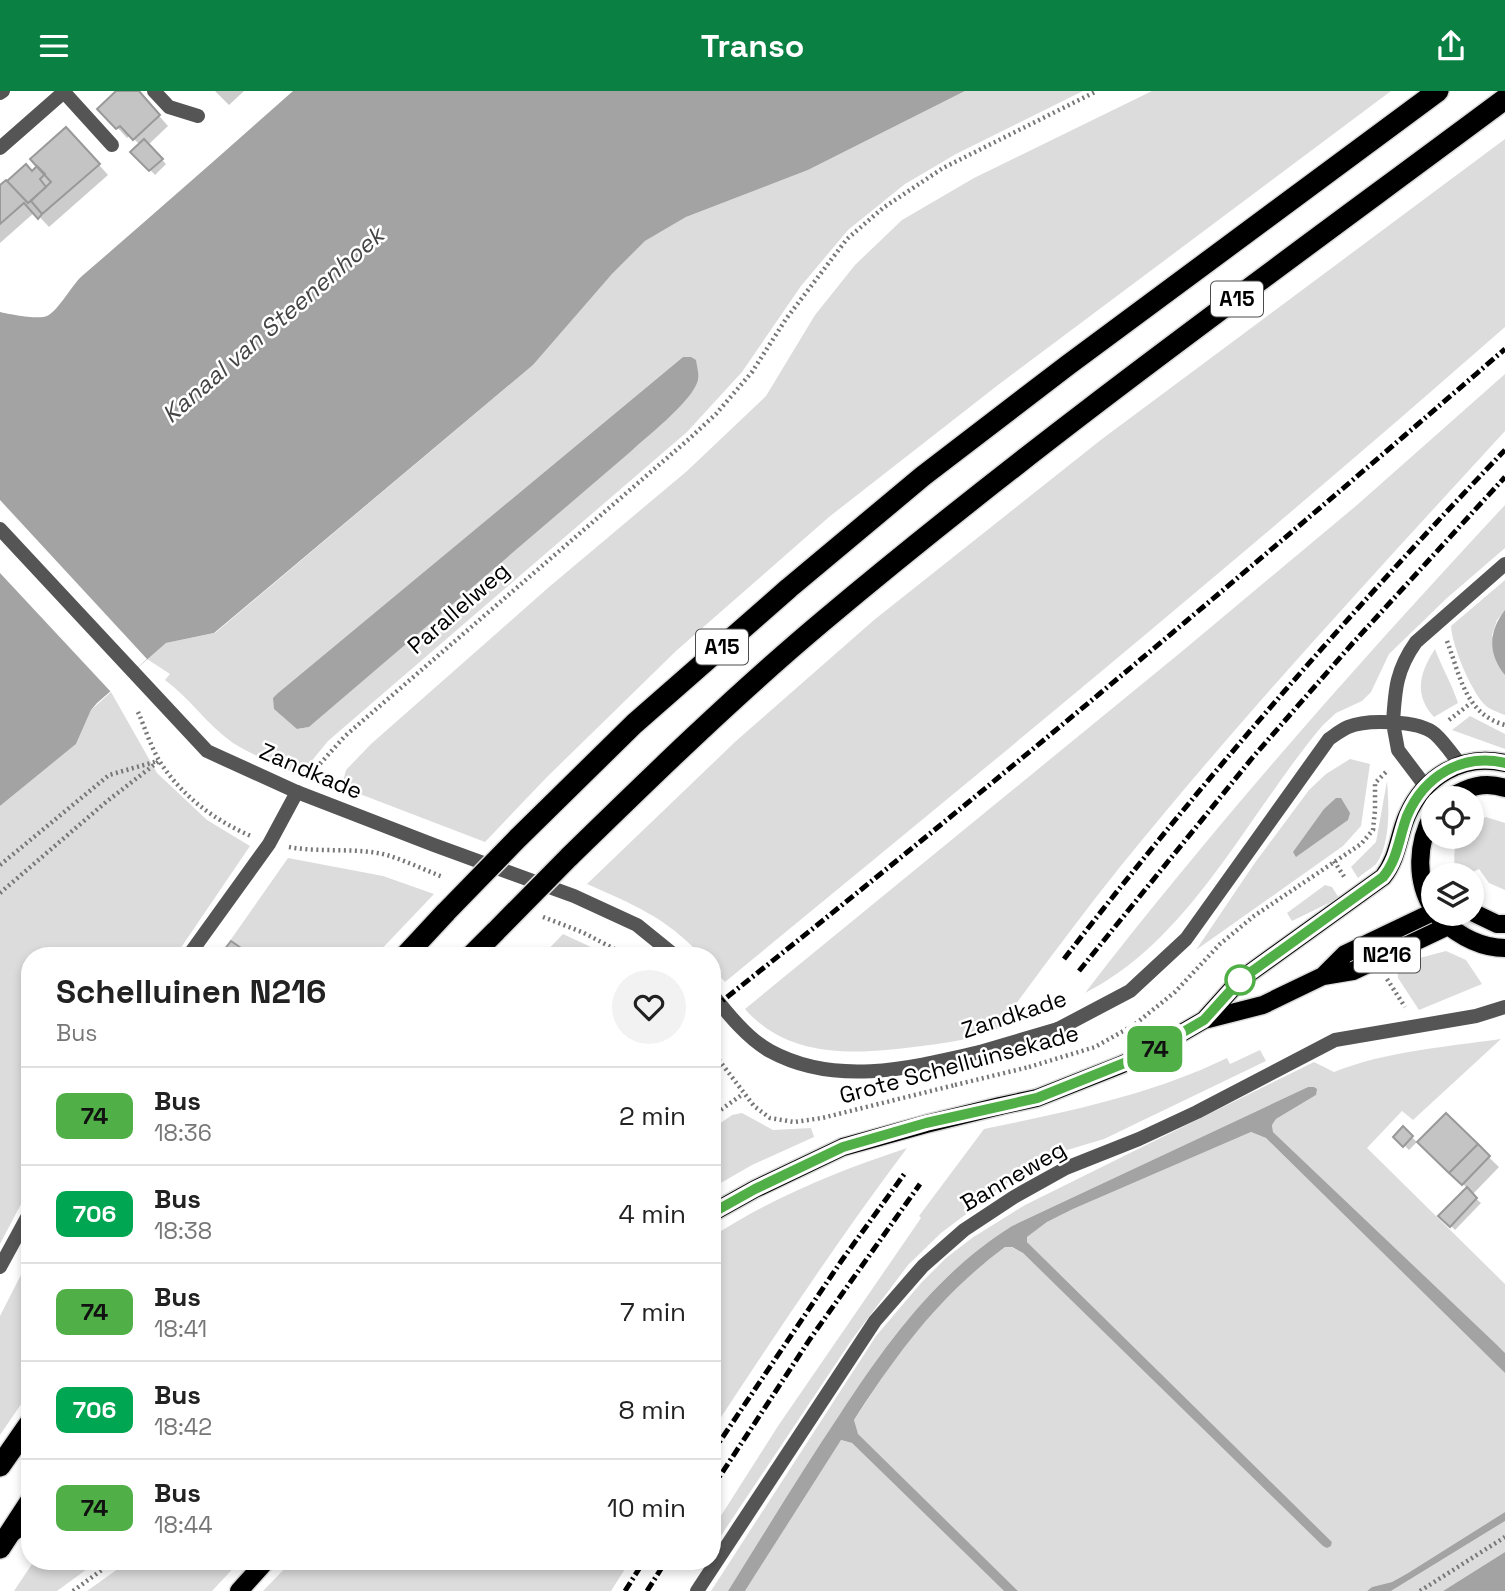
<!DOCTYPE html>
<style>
body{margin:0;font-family:"Space Grotesk",sans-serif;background:#f2f2f2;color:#222;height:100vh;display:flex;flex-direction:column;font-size:26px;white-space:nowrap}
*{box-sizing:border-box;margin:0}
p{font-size:23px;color:#767676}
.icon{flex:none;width:38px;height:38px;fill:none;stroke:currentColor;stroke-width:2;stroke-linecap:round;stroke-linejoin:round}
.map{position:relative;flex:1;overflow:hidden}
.panel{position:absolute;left:21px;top:856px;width:700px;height:623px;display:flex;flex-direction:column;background:#fff;border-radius:28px;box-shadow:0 4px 10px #0003}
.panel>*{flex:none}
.badge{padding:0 14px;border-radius:10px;font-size:24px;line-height:46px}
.buttons{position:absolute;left:1421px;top:695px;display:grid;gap:14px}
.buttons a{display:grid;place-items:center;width:63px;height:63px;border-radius:50%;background:#fff;box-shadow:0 4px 10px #0003;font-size:35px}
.map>.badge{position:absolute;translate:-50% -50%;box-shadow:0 0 0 4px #fff}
.round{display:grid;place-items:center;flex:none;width:74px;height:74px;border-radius:37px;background:#f2f2f2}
.headline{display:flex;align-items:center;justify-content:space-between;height:119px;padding:0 35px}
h1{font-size:33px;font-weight:700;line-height:52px}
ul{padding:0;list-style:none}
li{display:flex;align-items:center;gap:21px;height:98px;padding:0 35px;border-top:2px solid #e0e0e0}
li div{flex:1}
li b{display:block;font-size:26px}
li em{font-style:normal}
li .badge{min-width:77px;font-weight:700;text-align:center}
header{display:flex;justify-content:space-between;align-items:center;height:91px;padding:0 35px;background:#0b8043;color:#fff;font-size:32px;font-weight:700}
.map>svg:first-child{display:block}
.green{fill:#dcdcdc;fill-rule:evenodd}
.water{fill:#a3a3a3}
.pier{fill:#fff}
.shadow{fill:#0003}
.building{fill:#c4c4c4;stroke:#999;stroke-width:2}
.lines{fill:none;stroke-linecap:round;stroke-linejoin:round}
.primary-casing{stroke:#dbdbdb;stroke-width:21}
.motorway-casing{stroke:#dbdbdb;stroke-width:24}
.path{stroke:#777;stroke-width:4.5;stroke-dasharray:2 3.5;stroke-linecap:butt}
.service{stroke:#555;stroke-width:14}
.minor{stroke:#555;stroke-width:14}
.tertiary{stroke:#555;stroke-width:14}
.primary{stroke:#000;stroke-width:18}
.motorway{stroke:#000;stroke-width:21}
.rail{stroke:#000;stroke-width:5;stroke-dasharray:10 3.5 2 3.5;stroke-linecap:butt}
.primary-bridge-casing{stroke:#dbdbdb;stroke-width:21;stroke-linecap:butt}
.motorway-bridge-casing{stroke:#dbdbdb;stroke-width:24;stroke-linecap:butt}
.path-bridge{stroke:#777;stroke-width:4.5;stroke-dasharray:2 3.5;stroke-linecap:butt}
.tertiary-bridge{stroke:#555;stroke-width:14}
.primary-bridge{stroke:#000;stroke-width:18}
.motorway-bridge{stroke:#000;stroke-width:21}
.line-casing{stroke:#fff;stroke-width:16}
.line{stroke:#50af46;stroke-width:10}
.stop-dot{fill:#fff;stroke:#50af46;stroke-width:3.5}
.labels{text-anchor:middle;stroke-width:5;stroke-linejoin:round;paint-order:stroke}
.shield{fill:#fff;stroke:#4c4c4c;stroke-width:2}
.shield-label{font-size:21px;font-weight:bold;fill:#000}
.street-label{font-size:23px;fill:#000;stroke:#fff}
.water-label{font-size:24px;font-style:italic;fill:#444;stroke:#fff}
</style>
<header><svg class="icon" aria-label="menu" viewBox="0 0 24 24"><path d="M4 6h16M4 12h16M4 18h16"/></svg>Transo<svg class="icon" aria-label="share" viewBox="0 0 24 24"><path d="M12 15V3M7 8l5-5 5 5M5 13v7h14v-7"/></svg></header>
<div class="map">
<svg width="1505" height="1500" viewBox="0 0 1505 1500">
<rect width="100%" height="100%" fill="#fff"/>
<path class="green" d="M965,0H1083L956,63L905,93L848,139L801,195L742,281L687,341L328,650L301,683L292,681C272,672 251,663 233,652C207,634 190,607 165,589L170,583L147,568L166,552L215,542L533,274L612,183L645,150L686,126L808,79ZM683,266L697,291L671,324L309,636L297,638L278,602Z
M1152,0H1391L998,294L829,426L676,560L546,687L485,751L352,700L342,694L346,679L371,653L549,496L687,380L766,305L815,224L855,174L902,129L974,87Z
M1505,48V236C1250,460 988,675 725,891L712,877V864H701C665,826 634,814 587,793L736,650L874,529L1102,348Z
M1505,283V340C1374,483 1242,625 1120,776C1087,817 1055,860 1024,902C1017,911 1003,935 995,939C981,947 939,953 922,955C860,963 790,970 745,918L1180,562L1357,414Z
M1505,414V457L1447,507L1389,563L1371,601L1362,610L1336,622L1323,634C1249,721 1191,849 1085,902C1216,732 1359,571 1505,414Z
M1505,489V519L1497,529L1492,544L1505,584V624C1498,621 1490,619 1485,614C1471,600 1452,555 1451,535Z
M1435,558C1442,577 1452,593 1458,612L1434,626C1413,603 1420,581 1435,558Z
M111,601L157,682L207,729L250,755L176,864H30V1096L0,1153V715L76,653L91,619Z
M1470,625L1505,643V658L1452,639Z
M1350,668L1370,673L1361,735L1343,755L1196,859L1254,773L1309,699L1326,683Z
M1387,690C1389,713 1391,753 1376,773C1371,778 1363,782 1358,787L1351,776L1376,751Z
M1486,726L1505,732V799L1489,792L1479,778L1467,784H1457C1453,771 1453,758 1459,746H1472V731Z
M288,767L383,785L434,803L376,864H220Z
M1325,794L1332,796L1339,807L1292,830L1287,822Z
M563,843L608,864H543Z
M1446,860L1466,869L1482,893L1419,919L1398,887L1397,873Z
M1501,948L1413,1029L1402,1020L1367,1057L1505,1193V1262L1273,1041L1272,1034L1276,1028L1316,1004L1308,996L1012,1135C938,1181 887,1251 840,1323C801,1381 765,1441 728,1500H711L876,1245L921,1192L946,1167L972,1147L1025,1114L1314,971L1334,981C1387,960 1445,956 1501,948Z
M1260,959L1266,970L1104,1048L1064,1060L1014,1087L941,1142L908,1174L853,1247L712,1458V1439L778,1335L921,1127L919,1125L984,1038C1066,1021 1151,1004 1227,967L1230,973Z
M742,1022L773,1039L811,1037L814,1046L752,1074L712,1097V1038L732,1024Z
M1251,1041L1266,1047L1505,1282V1421L1408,1482L1392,1491L1372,1496L1367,1500H1018L857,1343L854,1329C880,1291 904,1250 936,1216C957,1194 981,1174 1005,1156H1011L1023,1162L1331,1455L1332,1451L1027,1151V1146L1047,1131L1073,1118Z
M907,1057C838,1149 775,1244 712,1340V1146C773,1106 838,1080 907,1057Z
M30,1166V1300L0,1344V1225Z
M840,1349L852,1352L1004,1500H745Z
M1505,1430V1461L1443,1500H1391Z
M34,1470H98L57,1500H14Z
M129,1470H240L212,1500H87Z
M292,1470H630L611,1500H263Z"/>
<path class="water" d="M293,0H965L808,79L686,126L645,150L612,183L533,274L214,542L166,552L97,612L91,619L76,653L0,715V221C8,223 39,229 47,225C59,219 71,195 82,185C153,124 223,62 293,0Z
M683,266H691L696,269C697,277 700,284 697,292C688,314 647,345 629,362L309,636L297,638L274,618L273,607L278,602Z
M1505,519V584C1488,563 1488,541 1505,519Z
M1336,707H1341L1350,722L1348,729L1296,766L1293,761L1324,718Z
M1308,996H1314L1317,998L1316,1004L1276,1028L1272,1034L1273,1041L1497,1254L1505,1262V1282L1266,1047L1251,1041L1073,1118L1047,1131L1027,1146V1151L1332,1451L1331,1455L1327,1457L1323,1455L1023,1162L1012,1156H1005C939,1205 898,1261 854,1329L858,1343L1018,1500H1004L852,1352L841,1349L745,1500H728C765,1441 801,1381 840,1323C887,1251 938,1181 1012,1135Z
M1505,1421V1430L1391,1500H1367L1372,1496L1392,1491L1408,1482Z
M1505,1461V1500H1443Z"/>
<path class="pier" d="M0,409L147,568L111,601L0,482Z"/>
<path class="shadow" d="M119,0H137L168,35L148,54L166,73L155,84L133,61L140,54L130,44L127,47L100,18Z
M215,0H244L229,14Z
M76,48L108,84L49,136L35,121L0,152V98L26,75L32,82Z
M240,858L244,863L243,864L224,863Z
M1446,1025L1499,1076L1472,1104L1481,1112L1455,1139L1441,1125L1468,1098L1420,1051Z
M1403,1038L1417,1051L1409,1059L1396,1046Z"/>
<path class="building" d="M116,0H139L160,24L133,49L120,35L116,38L97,18Z
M66,36L100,73L42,123L31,110L51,91L30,68Z
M144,48L163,68L149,80L130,61Z
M26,73L32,80L37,75L45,83L40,88L46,96L28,112L7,90Z
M6,89L28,112L31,110L42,123L38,128L24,112L0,133V94Z
M231,850L241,857L235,864H223L221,863Z
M1446,1022L1478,1053L1449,1082L1417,1051Z
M1403,1035L1413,1045L1403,1056L1393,1046Z
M1478,1053L1490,1065L1462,1094L1449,1082Z
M1467,1096L1477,1107L1450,1136L1438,1125Z"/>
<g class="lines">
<defs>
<path id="primary" d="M1449,707C1468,696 1484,690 1505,697
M1433,723C1417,752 1415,789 1433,818
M1472,821L1497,833H1505
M1440,828C1458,844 1480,857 1505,857
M1323,885L1345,863L1433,821
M1204,929L1240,889L1383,786C1398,767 1398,746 1407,725C1424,686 1462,662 1505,672
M1000,1015L1037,1007L1118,975L1142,965L1204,929L1263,914L1323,885L1353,880L1448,835
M712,1122L755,1098L843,1056L926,1033
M239,1500L266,1470"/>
<path id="motorway" d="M518,747L634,633L789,497L923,385L1068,274L1438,0
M569,766C651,686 734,605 822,531C1042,346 1275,179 1505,8
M406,864L446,821
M472,864L496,840
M0,1375L30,1332
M0,1457L30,1411"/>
</defs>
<use href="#primary" class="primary-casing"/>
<use href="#motorway" class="motorway-casing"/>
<path class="path" d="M1447,550C1460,584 1465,623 1505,634
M138,621C145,637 151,656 160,671C182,705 214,729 251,745
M1449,629L1471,612
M309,685L345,645L689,348L716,323L752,281L786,228L847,148L883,117L943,77L1097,0
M289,756C321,762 356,756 387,764C406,770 425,779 443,786
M1334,770L1345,787
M0,774L109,684L158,670
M0,802L106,711L159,670
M543,826L582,841L626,864
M1387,888L1405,916
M712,960L754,1015L770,1027L794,1031L822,1027L955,994
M1029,976L1095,956L1134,934L1175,901L1220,853L1254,825L1361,753L1373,739L1375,719V692L1388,679
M712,1025L743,1003
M73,1500L114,1470
M1420,1500L1505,1446"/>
<path class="service" d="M63,0L112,54
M154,0L169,16L198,25"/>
<path class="minor" d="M0,57L65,0
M1393,632C1395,599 1396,579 1416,551L1505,473
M189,864L269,753L297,701
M0,1176L30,1121
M697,1500L875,1230L923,1175L964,1139L1014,1106L1066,1077L1139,1048L1197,1021L1335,949L1476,925L1505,916"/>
<path class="tertiary" d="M0,2L3,0
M0,438L207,660L297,701L434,754L574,805L637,834L674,864
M1393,632L1398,659L1426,696
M712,903C728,923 748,948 770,960C836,996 911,977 980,961
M1058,938L1130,900L1186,848L1329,648C1335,644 1341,639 1348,636C1366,628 1419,629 1435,643C1444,651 1452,663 1460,673"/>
<use href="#primary" class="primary"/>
<use href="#motorway" class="motorway"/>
<path class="rail" d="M1064,868C1201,691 1350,521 1505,359
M1079,880L1253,666L1352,553L1505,386
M712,918C982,704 1245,483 1505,258
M712,1362L842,1169L905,1082
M712,1397L810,1248L920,1093
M0,1458L30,1437
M625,1500L644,1470
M647,1500L666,1470"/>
<defs>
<path id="primary-bridge" d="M926,1033L1000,1015"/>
<path id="motorway-bridge" d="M446,821L518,747
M496,840L569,766"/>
</defs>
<use href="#primary-bridge" class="primary-bridge-casing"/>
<use href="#motorway-bridge" class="motorway-bridge-casing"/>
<path class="path-bridge" d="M955,994L1029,976"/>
<path class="tertiary-bridge" d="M980,961L1058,938"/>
<use href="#primary-bridge" class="primary-bridge"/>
<use href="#motorway-bridge" class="motorway-bridge"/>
</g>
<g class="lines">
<defs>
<path id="line" d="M712,1122L755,1098L843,1056L926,1032L1037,1007L1142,965L1204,929L1240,889L1383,786C1398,768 1399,746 1407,725C1424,685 1462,662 1505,672"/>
</defs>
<use href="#line" class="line-casing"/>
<use href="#line" class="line"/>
</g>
<circle class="stop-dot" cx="1240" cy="889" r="14"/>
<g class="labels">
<g class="shield">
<rect x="1211" y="190.5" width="52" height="35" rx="5"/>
<rect x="696" y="538.5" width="52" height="35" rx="5"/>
<rect x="1354" y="846.5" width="66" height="35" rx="5"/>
</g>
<g class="shield-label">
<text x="1237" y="215">A15</text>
<text x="722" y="563">A15</text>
<text x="1387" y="871">N216</text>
</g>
<g class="street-label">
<text transform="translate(458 517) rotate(-41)" y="8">Parallelweg</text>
<text transform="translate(311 680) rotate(23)" y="8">Zandkade</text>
<text transform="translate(1014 923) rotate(-18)" y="8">Zandkade</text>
<text transform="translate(959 973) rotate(-15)" y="8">Grote Schelluinsekade</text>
<text transform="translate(1013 1085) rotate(-30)" y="8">Banneweg</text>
</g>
<g class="water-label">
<text transform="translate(273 234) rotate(-41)" y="8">Kanaal van Steenenhoek</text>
</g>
</g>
</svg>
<div class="buttons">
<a><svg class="icon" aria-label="locate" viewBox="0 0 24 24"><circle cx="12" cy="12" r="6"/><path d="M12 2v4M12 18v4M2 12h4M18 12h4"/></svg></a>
<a><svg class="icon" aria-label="layers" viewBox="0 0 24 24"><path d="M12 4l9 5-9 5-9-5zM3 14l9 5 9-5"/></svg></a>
</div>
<b class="badge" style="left:1155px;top:958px;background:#50af46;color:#111">74</b>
<section class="panel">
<div class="headline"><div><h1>Schelluinen N216</h1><p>Bus</p></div><a class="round"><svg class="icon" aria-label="heart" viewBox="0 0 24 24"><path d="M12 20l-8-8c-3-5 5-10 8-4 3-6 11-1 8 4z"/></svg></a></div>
<ul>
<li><span class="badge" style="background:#50af46;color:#111">74</span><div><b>Bus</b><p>18:36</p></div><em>2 min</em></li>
<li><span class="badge" style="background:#00a651;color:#fff">706</span><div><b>Bus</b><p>18:38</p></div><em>4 min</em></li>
<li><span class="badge" style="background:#50af46;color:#111">74</span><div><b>Bus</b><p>18:41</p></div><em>7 min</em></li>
<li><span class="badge" style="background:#00a651;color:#fff">706</span><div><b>Bus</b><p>18:42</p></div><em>8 min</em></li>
<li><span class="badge" style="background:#50af46;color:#111">74</span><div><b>Bus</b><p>18:44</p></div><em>10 min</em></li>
</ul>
</section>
</div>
